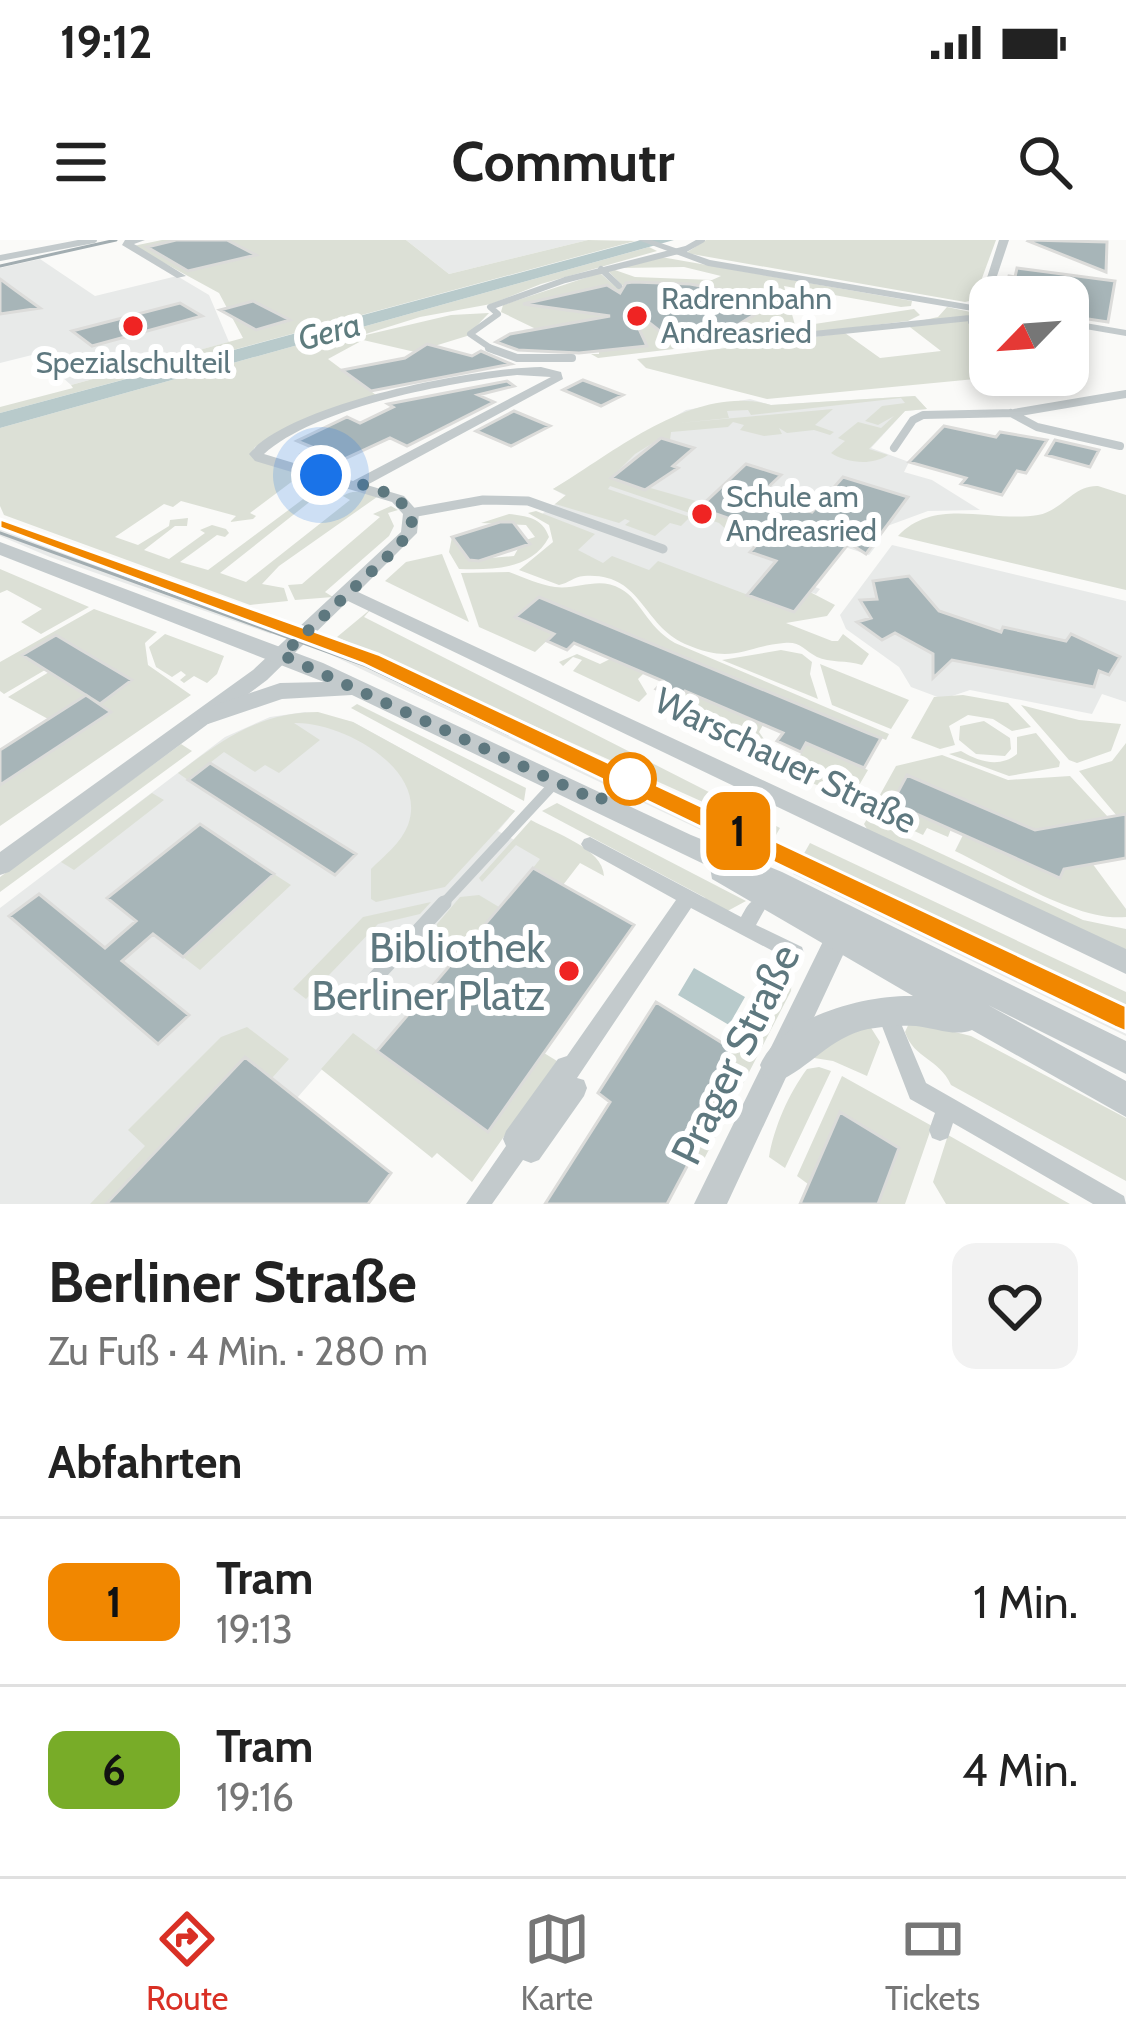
<!DOCTYPE html>
<html lang="de">
<meta charset="utf-8">
<style>
body{margin:0;font-family:Cabin,sans-serif;background:#f2f2f2;color:#222;height:100vh;display:flex;flex-direction:column;font-size:45px;white-space:nowrap}
*{box-sizing:border-box;margin:0}
p{font-size:39px;color:#767676}
.icon{flex:none;width:66px;height:66px;fill:none;stroke:currentColor;stroke-width:2;stroke-linecap:round;stroke-linejoin:round}
.map{position:relative;height:964px;overflow:hidden}
.sheet{display:flex;flex-direction:column;background:#fff;flex:1}
.sheet>*{flex:none}
.badge{padding:0 24px;border-radius:18px;font-size:42px;line-height:78px}
.needle{width:78px;rotate:245deg}
.fabs{position:absolute;left:969px;top:36px;display:grid;gap:24px}
.fabs a{display:grid;place-items:center;width:120px;height:120px;border-radius:24px;background:#fff;box-shadow:0 6px 18px #0003;font-size:60px}
.you{position:absolute;width:60px;height:60px;margin:-30px;border:9px solid #fff;border-radius:50%;background:#1a73e8;box-shadow:0 0 0 18px #1a73e833}
.map>.badge{position:absolute;translate:-50% -50%;box-shadow:0 0 0 6px #fff}
h2{padding:0 48px;font-size:45px;line-height:108px}
.round{display:grid;place-items:center;flex:none;width:126px;height:126px;border-radius:24px;background:#f2f2f2}
.headline{display:flex;align-items:center;justify-content:space-between;height:204px;padding:0 48px}
h1{font-size:57px;font-weight:700;line-height:90px}
ul{padding:0;list-style:none}
li{display:flex;align-items:center;gap:36px;height:168px;padding:0 48px;border-top:3px solid #e0e0e0}
li div{flex:1}
li b{display:block;font-size:45px}
li em{font-style:normal}
li .badge{min-width:132px;font-weight:700;text-align:center}
.status{display:flex;justify-content:space-between;align-items:center;height:84px;padding:0 60px;background:#fff;direction:ltr}
.status svg{height:33px;fill:currentColor}
header{display:flex;justify-content:space-between;align-items:center;height:156px;padding:0 48px;background:#fff;font-size:54px;font-weight:700}
.dock{display:flex;justify-content:space-around;align-items:center;height:168px;border-top:3px solid #e0e0e0;background:#fff;font-size:33px;color:#767676}
.dock a{display:grid;justify-items:center;gap:6px}
.dock .on{color:#d93025}
.map>svg:first-child{display:block}
.built{fill:#e8eae9}
.green{fill:#dce0d6}
.water{fill:#b8cacb}
.building{fill:#a7b5b8;stroke:#dcdcda;stroke-width:3}
.lines{fill:none;stroke-linecap:round;stroke-linejoin:round}
.service-far4{stroke:#c3cacc;stroke-width:6}
.service-far3{stroke:#c3cacc;stroke-width:8}
.service-far2{stroke:#c3cacc;stroke-width:9}
.service-far1{stroke:#c3cacc;stroke-width:10}
.service{stroke:#c3cacc;stroke-width:15}
.pedestrian{fill:#c3cacc;fill-rule:evenodd}
.minor{fill:#c3cacc;fill-rule:evenodd}
.tertiary{fill:#c3cacc;fill-rule:evenodd}
.tram-far1{stroke:#a2adb1;stroke-width:3}
.tram{stroke:#a2adb1;stroke-width:4.5}
.line{fill:#f18700;stroke:#fff;stroke-width:3}
.walk{stroke:#5e787f;stroke-width:12;stroke-dasharray:0 21.6}
.poi-dot{fill:#ef2423;stroke:#fff;stroke-width:4.5}
.stop-dot{fill:#fff;stroke:#f18700;stroke-width:6}
.labels{text-anchor:middle;stroke-width:12;stroke-linejoin:round;paint-order:stroke}
.far-poi-label{font-size:30px;fill:#5e787f;stroke:#fff;text-anchor:start}
.far-water-label{font-size:33px;font-style:italic;fill:#5e7c7e;stroke:#fff}
.street-label{font-size:36px;fill:#5e787f;stroke:#fff}
.near-poi-label{font-size:42px;fill:#5e787f;stroke:#fff;text-anchor:end}
.near-street-label{font-size:42px;fill:#5e787f;stroke:#fff}
</style>
<div class="status"><b>19:12</b><svg viewBox="0 0 49 12"><path d="M0 12V9h3v3zM5 12V6h3v6zM10 12V3h3v9zM15 12V0h3v12zM26 1h20v11H26zM47 4h2v5h-2z"/></svg></div>
<header><svg class="icon" aria-label="menu" viewBox="0 0 24 24"><path d="M4 6h16M4 12h16M4 18h16"/></svg>Commutr<svg class="icon" aria-label="search" viewBox="0 0 24 24"><circle cx="10" cy="10" r="6"/><path d="M15 15l6 6"/></svg></header>
<div class="map">
<svg width="1126" height="964" viewBox="0 0 1126 964">
<rect width="100%" height="100%" fill="#fafaf8"/>
<path class="built" d="M406,0H588L449,34Z
M40,19L95,56L177,36L209,55L229,102L71,145L36,114L0,123V28Z
M915,156L927,169L905,171L871,208L909,222L904,232L932,240L980,270L928,271L852,299L875,307L869,315L845,307L815,347L820,349L816,354L810,352L778,392L571,312L542,274L566,256L553,249L686,170L750,159L771,165Z
M0,281L63,306L285,382L271,394L50,317L0,296Z
M892,305L1126,361V462L1102,454L1092,474L970,450L943,459L911,447L899,427L846,389L840,375Z
M336,403L437,446L782,608L773,624L325,412Z
M305,472L353,482L515,571L498,591L543,616L534,628L634,685L488,892L353,794L297,858L391,933L368,964H0V668L225,497L270,477Z
M802,617L1126,770V796L793,634Z"/>
<path class="green" d="M162,0H406L449,34L588,0L635,1L0,173V167L73,148L71,145L243,98L219,53L133,6Z
M706,0H996L974,60L965,62L686,13Z
M649,7L657,11L541,44L491,64L420,77L353,98L451,75L489,73L467,96L415,112L363,100L328,119L380,158L334,170L255,207L252,212L312,236L294,240L250,273L256,276L253,279L230,282L236,276L181,261L173,267L164,264L115,297L138,305L169,286L170,280L188,278L187,286H175L144,310L169,319L205,293L200,290L212,285L226,289L229,293L225,297L217,295L180,322L208,330L318,248L311,245H335L331,253L317,256L220,333L246,342L350,260L343,256C355,248 364,253 377,257L279,326L262,344L284,348L288,361L250,365L4,275L0,266V188Z
M661,17L912,61L911,66L901,67L784,46L795,85L768,91L914,69L920,75L908,81L598,118L591,114H599V106L523,90L536,89L501,72L503,65L600,33L616,47L623,46L607,30L612,29L635,37L712,40L721,36L684,27L620,28Z
M947,67L990,76V135H1017L767,159L646,128L637,119L845,93L880,118L941,111L906,84L938,77Z
M915,156L927,169L905,171L869,209L888,215C872,226 846,223 831,213L845,201L838,198L858,182L881,188L894,176L878,185L865,181L882,166L905,163L901,158L751,175L748,170L727,171L729,178L679,183L833,169L815,185L834,192L830,195L814,190L787,193L779,188L782,194L764,196L740,190L744,185L733,182L728,187L671,192L670,200L661,198L635,214L612,237L703,263L700,268L768,291L762,297L729,292L719,283L610,246L608,249L690,277L681,286L670,283L655,296L625,285L630,281L625,279L619,283L555,264L566,255L553,249C615,212 695,143 771,165Z
M1098,246L1126,255V350L898,296C935,256 991,283 1038,275C1062,271 1073,245 1098,246Z
M391,266L398,270L388,273L394,286L389,296L325,352L333,357L295,360L288,345L302,344L380,277L373,274Z
M536,271L595,294L578,310L603,323L612,316L649,330L658,321L793,372L810,352L835,365L827,376L786,383L832,401H838L843,394L869,414L862,425C847,420 829,423 817,417C804,410 800,401 784,403C741,407 734,425 685,404C641,384 642,332 584,336C573,337 569,343 559,345L519,330L553,302L549,285L528,273Z
M509,274C526,276 542,277 549,297C532,330 492,330 459,329L449,312L452,297L468,320L514,316L519,307L530,304L526,300L535,297L526,285L481,283Z
M442,314L469,382L385,341L406,322Z
M0,329L89,367L41,394L21,382L42,369L7,350L0,353Z
M509,332C523,337 540,345 555,347C578,350 599,336 621,349C641,360 646,386 675,403L889,494L886,500L539,357L516,377L554,394L535,412L479,387L461,333Z
M372,368L364,377L780,588L776,595L337,397Z
M94,369L157,392L145,403L148,425L191,455L0,586V546L110,473L97,463L131,440L56,395L22,415L45,430L4,454L0,451V422Z
M165,394L224,416L217,434L207,443L194,436L184,443L180,440L186,435L181,431L172,437L156,427L149,407Z
M781,410L802,414L812,422L810,434L818,459L722,420Z
M577,414L600,424L610,419L644,433L638,439L647,454L639,462L573,431L582,420L573,417L563,426L559,422Z
M820,424L909,460L891,489L832,465Z
M49,432L86,455L48,479L8,457Z
M685,451L763,485L759,492L770,508L761,519L684,483L693,470L681,464L672,476L670,468Z
M963,455L1008,463L1031,487L1012,491L993,479L968,475L949,486L955,505L940,509L911,498L934,457Z
M357,464L526,548L524,561L351,468Z
M1021,465L1079,480L1121,484L1111,511L1077,523L1069,520Z
M318,472L353,482L515,571L445,647L376,662L371,659V629C384,616 401,603 408,585C429,528 340,481 294,483L320,500L279,533L265,525L255,532L224,512L188,540L178,533C222,500 260,472 318,472Z
M984,481L1010,498L1011,509L1005,516L976,514L959,500L960,486Z
M1036,493L1060,522L1059,527L1009,536L949,514L961,511C979,522 1000,528 1017,514V497Z
M806,503L868,530L851,559L812,543L820,529L807,522L797,536L794,528Z
M1126,503V575L1117,576L1079,531L1112,521Z
M181,504L192,511L0,652V637Z
M942,515L1008,540L1070,536L1109,578L1035,590L907,535L892,563L951,589L948,597L927,588L923,595L871,571L896,526Z
M152,553L164,560L74,630L61,622Z
M557,563L746,661L722,674L704,657L542,571Z
M867,579L1083,680L1126,689V712L870,594L864,584Z
M531,580C554,593 603,608 604,636L580,623L563,645L533,628L540,619L516,605L482,642L479,638Z
M963,595L1060,638L1064,629L1092,623L1126,669V677C1077,682 1001,633 955,611Z
M810,603L1126,752V770L802,617Z
M274,634L291,645L200,730L183,717Z
M479,655L499,667L451,725L436,714L437,684L460,657Z
M431,662L420,674L378,684L306,759L293,749L363,677Z
M785,715L793,719L791,751L702,923L678,908Z
M910,781L971,796L1126,878V941L951,845C939,818 914,819 905,792Z
M868,783L880,802L867,836L833,821L808,817Z
M247,787L289,819L272,838L245,818L106,964H90L145,906L128,890L221,797Z
M353,793L488,892L544,813L557,821L472,942L437,913L432,918L321,829Z
M819,827L831,831L785,928L769,917C774,887 789,853 807,829Z
M842,836L932,886L905,964H878L899,907L840,872L808,944L797,936Z
M948,895L1070,964H946L933,942Z"/>
<path class="water" d="M641,0H674L0,188V173Z
M694,728L745,757L729,785L678,755Z"/>
<path class="building" d="M176,0H227L256,15L188,31L147,7Z
M1029,0L1107,2L1106,32L1028,1Z
M1017,28L1115,41L1108,82L1068,76V57H1003L1009,36L1015,37Z
M0,39L15,50L40,68L0,74Z
M633,42L690,44L728,51L754,75L723,94L679,106L629,67L647,106L579,113L518,110L496,102L510,94L610,76L523,64L607,45L620,53L626,43Z
M253,61L290,80L256,90L220,70Z
M180,63L202,76L92,106L72,91Z
M427,104L472,116L481,111L511,124L371,151L342,130L405,118Z
M583,140L623,155L601,166L563,150Z
M507,141L514,146L478,155L494,162L407,206L390,198L329,226L302,214L314,208L297,201L347,177L360,183L393,167L388,164Z
M514,171L550,186L511,206L476,191Z
M944,186L996,197L1000,192L1047,200L1026,233L1017,231L1002,255L961,244L966,238L909,222Z
M661,198L694,208L673,226L678,228L645,250L611,238Z
M1055,200L1099,210L1090,227L1046,215Z
M746,224L781,235L761,254L765,258L812,272L843,237L908,257L866,314L849,303L794,372L747,355L776,321L750,312L768,292L699,268Z
M500,282H513L530,304L479,321L469,320L452,297Z
M909,336L939,371L1001,392L1003,387L1066,401L1071,394L1120,417L1109,435L1099,431L1094,447L952,420L933,438V414L895,393L882,400L857,382L871,378L860,360L877,359L873,341Z
M539,357L868,493L881,498L864,528L806,503L801,512L777,501L783,493L685,451L678,459L656,449L663,441L574,403L567,410L547,401L554,394L515,377Z
M56,395L81,410L132,440L100,464L22,415Z
M86,455L111,472L0,545V510Z
M210,523L356,614L335,635L188,540Z
M907,535L1035,590L1126,574V618L1064,629L1060,638L892,563Z
M200,584L274,634L183,717L153,694L122,721L189,775L158,804L9,676L39,654L105,708L136,681L107,658Z
M533,628L634,685L488,892L377,811Z
M656,762L732,809L678,908L692,917L667,964H545L610,862L598,853Z
M245,817L391,933L368,964H106Z
M840,872L899,908L878,964H800Z"/>
<g class="lines">
<path class="service-far4" d="M0,18L94,0
M601,29L619,46
M973,71L971,82L990,89
M804,95L970,78
M1068,103L1075,95
M495,111L470,94L498,74L490,67L565,40L686,9L702,0"/>
<path class="service-far3" d="M489,108L517,118H572
M1011,173L1037,187L1120,206
M894,208L913,180L923,175L1014,173L1126,154"/>
<path class="service-far2" d="M411,273L483,260L528,261L663,309"/>
<path class="service-far1" d="M441,666L555,543"/>
<path class="service" d="M375,738L444,663"/>
<path class="pedestrian" d="M590,597L741,677C747,667 750,657 763,661L766,667L756,685L802,707L804,713L802,719L795,722L788,719L691,668L577,838L584,840L587,848L584,856L539,920L531,923L523,920L492,964H466L506,906L503,899L506,891L558,819L567,816L676,660L584,609L581,604L584,599Z
M890,771L897,774L926,843L1124,956L1126,964H1093L953,883L948,898L940,901L932,898L929,890L935,873L910,859L880,781L883,774Z"/>
<path class="minor" d="M125,0H145L134,4L186,36L177,38L122,5Z
M638,0H652L710,20L978,66L999,0H1009L990,57V74L708,26Z
M1068,80L1126,90V96L1068,86Z
M541,127L561,132L563,139L367,245L404,256L419,273L417,293L358,352L1126,709V734L348,361L267,440L9,632L0,635V612L253,430L401,292L403,274L392,262L255,221L249,214C290,163 475,128 541,127ZM517,135L551,137L353,241L264,214C317,167 447,143 517,135Z
M844,674L853,677L857,685L727,964H694L835,677Z"/>
<path class="tertiary" d="M0,302L323,423L691,595L782,632L1126,801V834L988,765L1126,841V877L972,790C955,797 935,788 916,786C900,785 884,786 868,789C830,797 810,828 777,842L765,837L760,825C781,776 865,755 913,756L712,639L710,627L352,455L282,459L208,484L200,482L196,476L200,470L280,443L324,442L0,315Z"/>
<path class="tram-far1" d="M0,26L116,0
M0,293L364,425L868,666"/>
<path class="tram" d="M862,663L1126,790"/>
</g>
<path class="line" d="M0,279L378,414L1126,766V792L1115,787L363,424L0,288Z"/>
<g class="lines">
<path class="walk" d="M321,235C350,243 408,247 412,284L400,305L282,415L598,561L630,539"/>
</g>
<g class="poi-dot">
<circle cx="637" cy="76" r="12"/>
<circle cx="133" cy="86" r="12"/>
<circle cx="702" cy="274" r="12"/>
<circle cx="569" cy="731" r="12"/>
</g>
<circle class="stop-dot" cx="630" cy="539" r="24"/>
<g class="labels">
<g class="far-poi-label">
<text x="661" y="69">Radrennbahn<tspan x="661" dy="34">Andreasried</tspan></text>
<text x="133" y="133" text-anchor="middle">Spezialschulteil</text>
<text x="726" y="267">Schule am<tspan x="726" dy="34">Andreasried</tspan></text>
</g>
<g class="far-water-label">
<text transform="translate(329 91) rotate(-15)" y="12">Gera</text>
</g>
<g class="street-label">
<text transform="translate(786 520) rotate(26)" y="13">Warschauer Straße</text>
</g>
<g class="near-poi-label">
<text x="545" y="722">Bibliothek<tspan x="545" dy="48">Berliner Platz</tspan></text>
</g>
<g class="near-street-label">
<text transform="translate(735 814) rotate(-64)" y="15">Prager Straße</text>
</g>
</g>
</svg>
<div class="fabs">
<a><svg class="needle" viewBox="-14 -14 28 28"><path d="M0-13l5 13h-10z" fill="#e53935"/><path d="M0 13l5-13h-10z" fill="#767676"/></svg></a>
</div>
<div class="you" style="left:321px;top:235px"></div>
<b class="badge" style="left:738px;top:591px;background:#f18700;color:#111">1</b>
</div>
<section class="sheet">
<div class="headline"><div><h1>Berliner Straße</h1><p>Zu Fuß · 4 Min. · 280 m</p></div><a class="round"><svg class="icon" aria-label="heart" viewBox="0 0 24 24"><path d="M12 20l-8-8c-3-5 5-10 8-4 3-6 11-1 8 4z"/></svg></a></div>
<h2>Abfahrten</h2>
<ul>
<li><span class="badge" style="background:#f18700;color:#111">1</span><div><b>Tram</b><p>19:13</p></div><em>1 Min.</em></li>
<li><span class="badge" style="background:#78ac28;color:#111">6</span><div><b>Tram</b><p>19:16</p></div><em>4 Min.</em></li>
</ul>
</section>
<nav class="dock">
<a class="on"><svg class="icon" aria-label="directions" viewBox="0 0 24 24"><path d="M12 3l9 9-9 9-9-9zM9 14v-3h6M13 9l2 2-2 2"/></svg>Route</a>
<a><svg class="icon" aria-label="map" viewBox="0 0 24 24"><path d="M3 6l6-2 6 2 6-2v14l-6 2-6-2-6 2zM9 4v14M15 6v14"/></svg>Karte</a>
<a><svg class="icon" aria-label="tickets" viewBox="0 0 24 24"><path d="M3 7h18v10H3zM15 7v10"/></svg>Tickets</a>
</nav>
